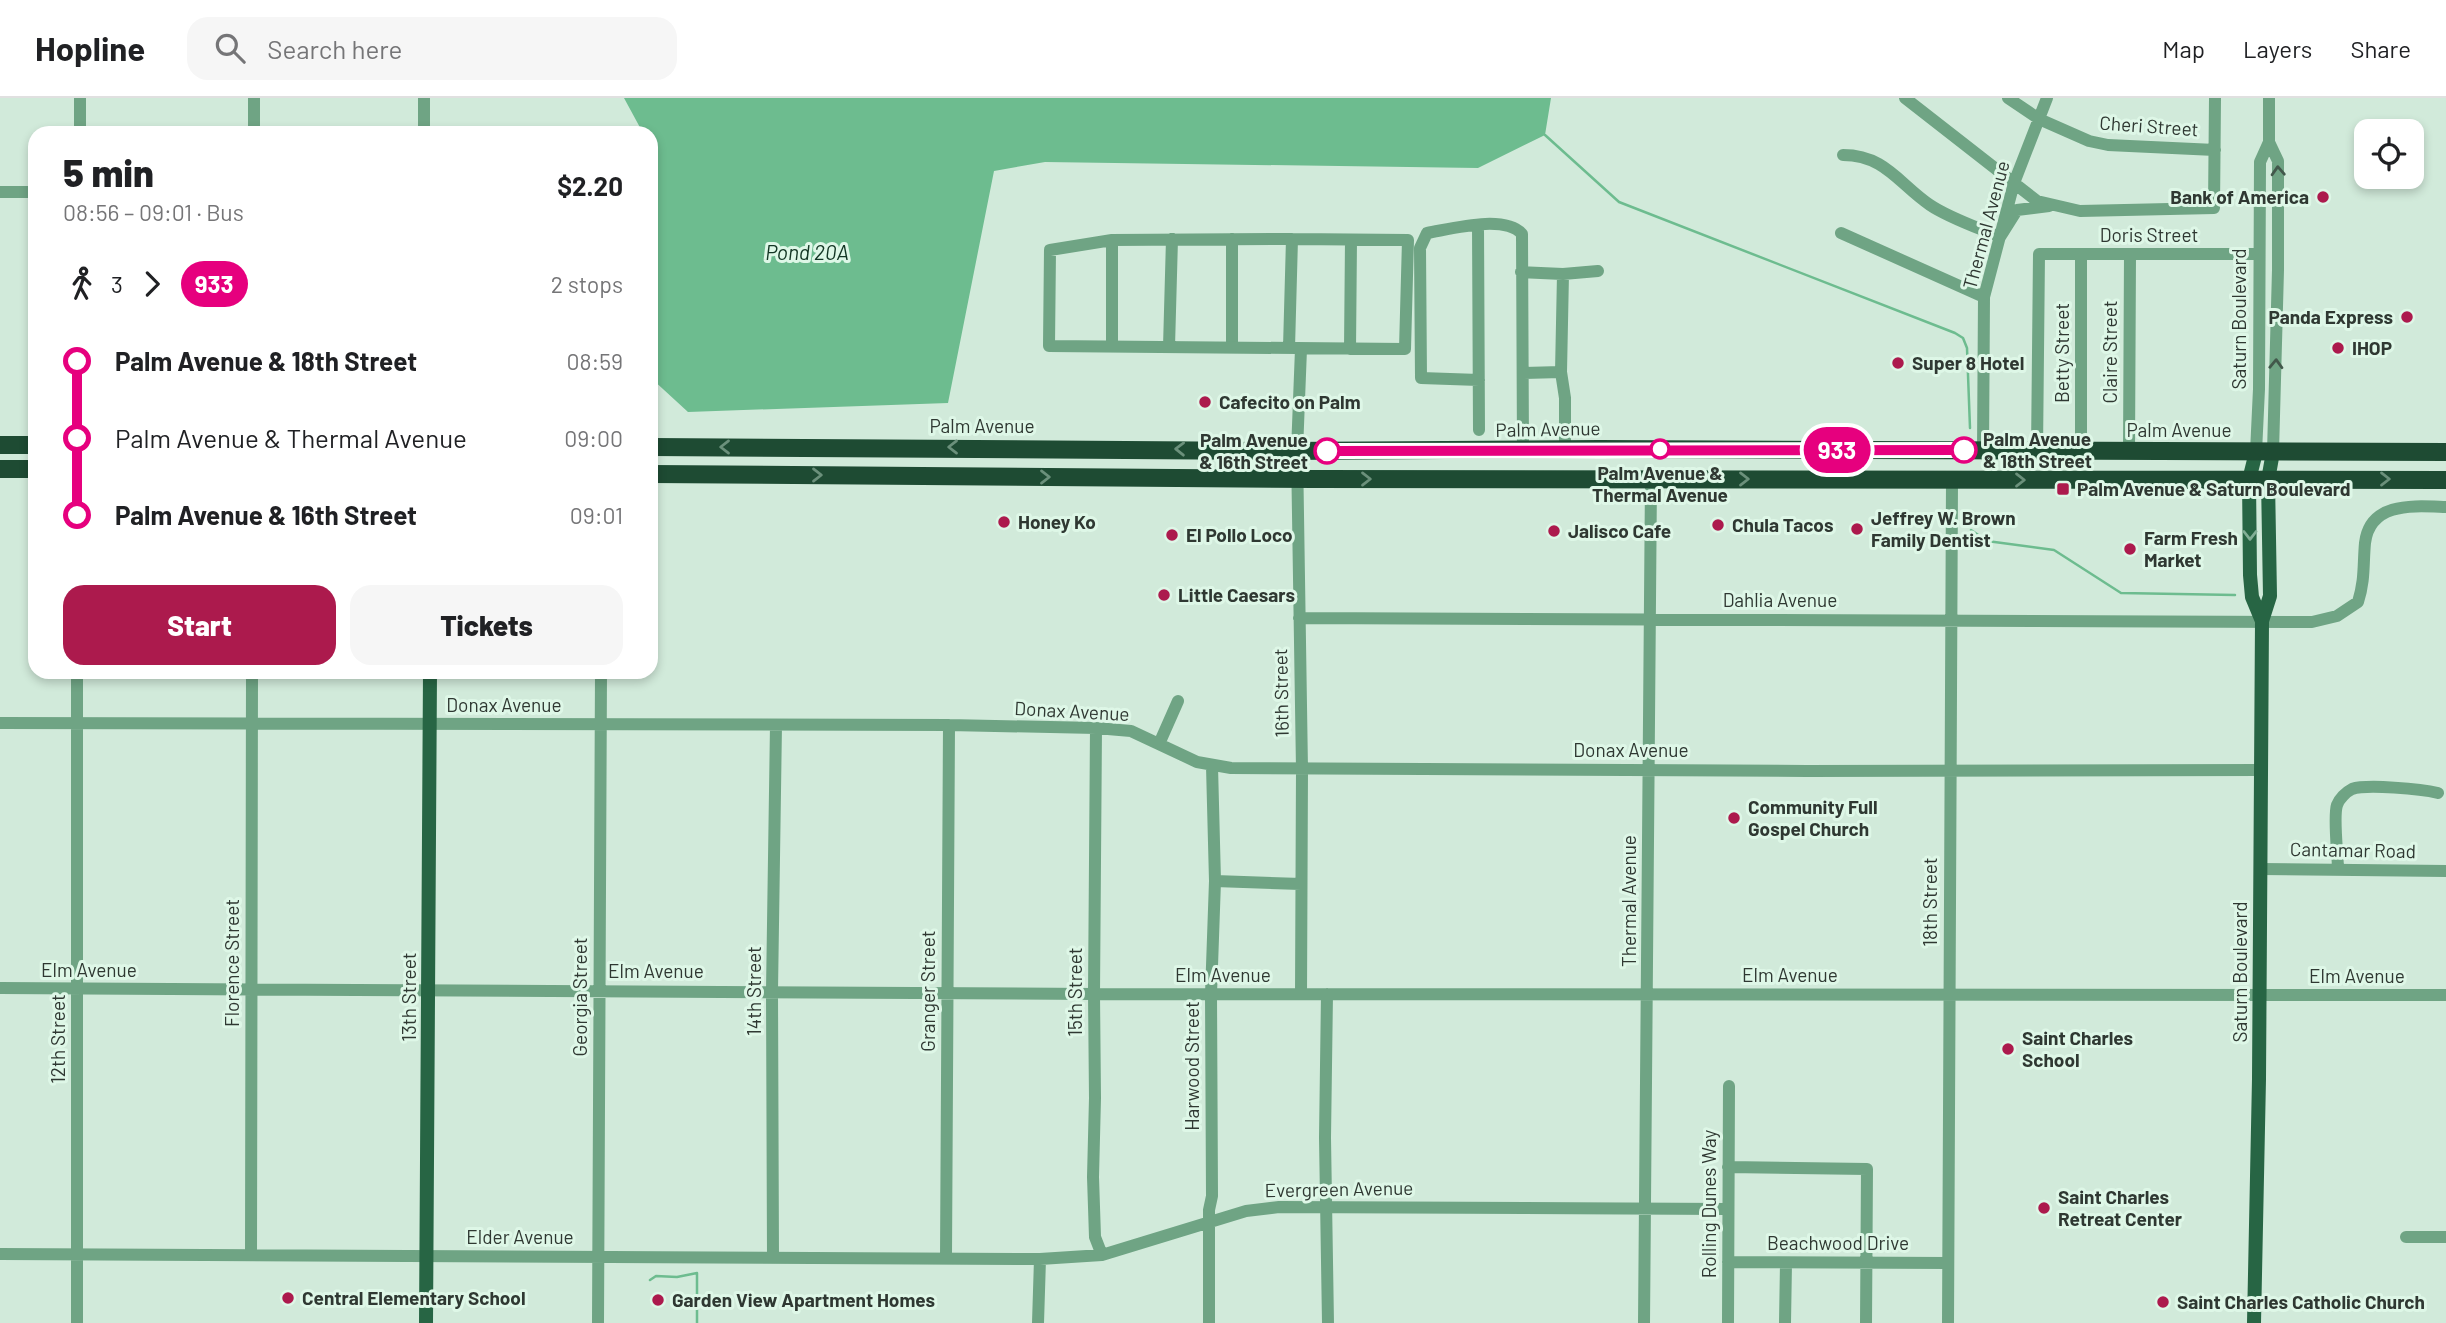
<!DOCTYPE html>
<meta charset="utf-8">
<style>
body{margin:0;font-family:Barlow,sans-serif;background:#f6f6f6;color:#202124;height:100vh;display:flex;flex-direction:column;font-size:26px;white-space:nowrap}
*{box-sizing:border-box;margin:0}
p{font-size:23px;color:#757577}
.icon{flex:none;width:38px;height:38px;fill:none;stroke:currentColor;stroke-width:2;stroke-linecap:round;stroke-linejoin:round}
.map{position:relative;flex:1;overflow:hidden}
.sheet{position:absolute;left:28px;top:28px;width:630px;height:553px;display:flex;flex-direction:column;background:#fff;border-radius:21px;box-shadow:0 4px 10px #0003}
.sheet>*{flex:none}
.badge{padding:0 14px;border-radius:23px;font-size:24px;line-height:46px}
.fabs{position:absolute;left:2354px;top:21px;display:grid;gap:14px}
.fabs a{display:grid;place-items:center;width:70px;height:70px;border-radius:14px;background:#fff;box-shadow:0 4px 10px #0003;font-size:35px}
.map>.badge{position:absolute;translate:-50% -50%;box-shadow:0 0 0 4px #fff}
.legs{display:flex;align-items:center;gap:10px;height:77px;padding:0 35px;font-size:23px}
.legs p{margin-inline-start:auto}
.overview{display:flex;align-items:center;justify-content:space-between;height:119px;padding:0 35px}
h1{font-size:38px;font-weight:800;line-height:52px}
.action{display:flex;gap:14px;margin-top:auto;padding:14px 35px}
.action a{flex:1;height:80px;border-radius:21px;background:#ac1a4d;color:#fff;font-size:28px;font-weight:800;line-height:80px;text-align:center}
.action a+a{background:#f6f6f6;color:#202124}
ul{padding:0 35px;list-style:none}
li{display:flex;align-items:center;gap:24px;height:77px;font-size:26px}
li i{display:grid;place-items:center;width:10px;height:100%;margin:0 9px;background:currentColor}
li i::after{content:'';width:18px;height:18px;margin:-9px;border:5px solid;border-radius:50%;background:#fff}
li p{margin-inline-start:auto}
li:first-child i{background:linear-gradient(#0000 50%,currentColor 0)}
li:last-child i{background:linear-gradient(currentColor 50%,#0000 0)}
header{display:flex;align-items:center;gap:42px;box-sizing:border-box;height:98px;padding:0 35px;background:#fff;border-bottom:2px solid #e0e0e0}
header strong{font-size:33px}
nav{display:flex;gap:38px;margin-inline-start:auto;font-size:24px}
.search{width:490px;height:63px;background:#f6f6f6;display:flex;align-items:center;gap:18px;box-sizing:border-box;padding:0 24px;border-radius:21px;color:#757577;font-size:26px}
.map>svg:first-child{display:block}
.water{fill:#6dbc8f}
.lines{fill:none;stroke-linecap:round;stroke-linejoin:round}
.stream{stroke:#6dbc8f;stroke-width:2.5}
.minor{stroke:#6fa484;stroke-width:12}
.major{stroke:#276544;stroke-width:14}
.highway{stroke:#1e4b33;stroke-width:18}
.oneway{stroke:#42584b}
.oneway2{stroke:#6b907b}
.oneway3{stroke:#82ae96}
.line-1-casing{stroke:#fff;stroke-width:16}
.line-1{stroke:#e6007e;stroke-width:10}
.poi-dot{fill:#ac1a4d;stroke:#def7e7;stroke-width:2.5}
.stop-1-dot{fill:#fff;stroke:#e6007e;stroke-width:3.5}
.labels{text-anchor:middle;stroke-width:6;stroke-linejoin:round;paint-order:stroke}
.street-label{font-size:19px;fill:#2f3832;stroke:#def7e7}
.poi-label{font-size:19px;font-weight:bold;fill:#2f3832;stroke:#def7e7;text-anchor:start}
.stop-label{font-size:19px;font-weight:bold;fill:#2f3832;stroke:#def7e7;text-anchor:start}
.water-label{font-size:21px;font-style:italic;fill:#133624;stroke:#def7e7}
</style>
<header>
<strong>Hopline</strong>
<div class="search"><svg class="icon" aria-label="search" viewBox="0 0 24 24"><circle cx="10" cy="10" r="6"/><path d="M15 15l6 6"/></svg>Search here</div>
<nav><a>Map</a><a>Layers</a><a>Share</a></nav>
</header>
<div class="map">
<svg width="2446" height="1225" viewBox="0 0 2446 1225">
<rect width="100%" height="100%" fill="#d1eada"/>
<path class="water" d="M624,0H1551L1545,37L1478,70L1045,64L994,73L948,305L688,314L651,280V35H643Z"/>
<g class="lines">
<path class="stream" d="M1545,37L1619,104L1955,235L1963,240L1967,250L1970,330
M1971,432L1987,443L2054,452L2121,495L2235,497
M650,1182L656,1178L677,1179L697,1175V1225"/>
<path class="minor" d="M80,0V35
M424,0V35
M1905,0L2037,103L2080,113L2214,110L2215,0
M2008,0L2039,21L2089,43L2108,47L2215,52
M2269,0V44L2278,63V172L2273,354
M254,35V0
M1843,57C1885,57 1899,86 1930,107C1949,120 1979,130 2000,139L2017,112L2049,108
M0,94H35
M1478,127L1479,332
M1841,135L1984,199
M1292,141L1408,142L1405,251L1049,248L1050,152L1112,142Z
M2081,156V353
M1521,174L1563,176L1598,173
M1563,176L1561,274L1565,300V352
M1112,249V142
M1169,249L1172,141
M1232,250V141
M1289,250L1292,141
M1350,251L1351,142
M1524,275L1561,274
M1479,282L1421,280L1420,150L1427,135C1451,131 1504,116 1522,136L1523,353
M1983,353L1984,199L2014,85L2047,0
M2037,353L2039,156H2258
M2129,353L2130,156
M2256,354L2259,291L2260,64L2269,44
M1299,520L2312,524L2337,518L2358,504C2365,482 2363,467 2365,445C2370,403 2415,408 2446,409
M0,625L949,627L1096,630L1131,633L1197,664L1231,670L1807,673L2260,672
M1096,630L1094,896L1095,1000L1093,1079L1095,1139L1102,1157
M1159,646L1178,603
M2260,771L2446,773
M2338,772C2338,757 2333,719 2337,707C2339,701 2346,694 2352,691C2367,686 2421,691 2438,695
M1215,783L1301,786
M0,890L1094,896L2446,897
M1301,896L1302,671L1297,353L1301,251
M1327,896L1325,1040L1328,1225
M1728,1069L1867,1071L1866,1225
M2406,1139H2446
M0,1156L1040,1161L1102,1157L1246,1113L1279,1109L1728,1111
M251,1157L252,574
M773,1159L772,893L776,627
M946,1160L949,627
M1728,1164L1948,1165
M77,1225V574
M598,1225L601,574
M1038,1225L1040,1161
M1209,1225V1112L1212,1098L1211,896L1215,783L1212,668
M1644,1225L1651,381
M1728,1225L1729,988
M1785,1225L1786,1165
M1948,1225L1952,383"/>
<path class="major" d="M2256,354L2249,382L2250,477L2252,499L2262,523
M426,1225L430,574
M2254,1225L2259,981L2262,523L2270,498L2268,382L2273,354"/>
<path class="highway" d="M0,347H35
M651,349L1283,353L1599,351L2446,354
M0,371H35
M651,376L1313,381L2446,382"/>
</g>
<defs><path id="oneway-chevron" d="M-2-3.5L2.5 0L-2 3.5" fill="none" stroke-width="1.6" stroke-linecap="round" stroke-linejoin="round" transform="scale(1.75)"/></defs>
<g class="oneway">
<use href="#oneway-chevron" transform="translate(2278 73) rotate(-93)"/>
<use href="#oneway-chevron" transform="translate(2276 266) rotate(-88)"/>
</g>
<g class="oneway2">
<use href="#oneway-chevron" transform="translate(725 349) rotate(-180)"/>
<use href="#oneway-chevron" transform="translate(953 349) rotate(-180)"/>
<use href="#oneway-chevron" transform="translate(1180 351) rotate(-179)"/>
<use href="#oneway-chevron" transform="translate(817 377)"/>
<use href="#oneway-chevron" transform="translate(1045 379)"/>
<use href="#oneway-chevron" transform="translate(1366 381)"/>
<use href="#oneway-chevron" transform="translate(1744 381)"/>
<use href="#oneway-chevron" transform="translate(2385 381)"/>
<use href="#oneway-chevron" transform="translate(2020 382)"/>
</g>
<use class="oneway3" href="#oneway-chevron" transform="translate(2250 437) rotate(90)"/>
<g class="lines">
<defs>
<path id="line-1" d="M1327,353L1964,352"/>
</defs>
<use href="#line-1" class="line-1-casing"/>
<use href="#line-1" class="line-1"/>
</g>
<g class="poi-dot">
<circle cx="2323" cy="99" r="7"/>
<circle cx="2407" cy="219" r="7"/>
<circle cx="2338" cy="250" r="7"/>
<circle cx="1898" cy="265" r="7"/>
<circle cx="1205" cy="304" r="7"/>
<rect x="2056" y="384" width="14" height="14" rx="3.5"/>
<circle cx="1004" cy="424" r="7"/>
<circle cx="1718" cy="427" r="7"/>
<circle cx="1857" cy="431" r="7"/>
<circle cx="1554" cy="433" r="7"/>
<circle cx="1172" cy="437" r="7"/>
<circle cx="2130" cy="451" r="7"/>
<circle cx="1164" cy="497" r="7"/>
<circle cx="1734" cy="720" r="7"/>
<circle cx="2008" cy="951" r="7"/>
<circle cx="2044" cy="1110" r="7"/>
<circle cx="288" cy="1200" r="7"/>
<circle cx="658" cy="1202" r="7"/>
<circle cx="2163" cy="1204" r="7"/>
</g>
<g class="stop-1-dot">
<circle cx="1660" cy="351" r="9"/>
<circle cx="1964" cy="352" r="12"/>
<circle cx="1327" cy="353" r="12"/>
</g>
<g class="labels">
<g class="street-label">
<text transform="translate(2149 28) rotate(4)" y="7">Cheri Street</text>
<text transform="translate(1986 127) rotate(-75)" y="7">Thermal Avenue</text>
<text x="2149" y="144">Doris Street</text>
<text transform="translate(2239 221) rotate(-90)" y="7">Saturn Boulevard</text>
<text transform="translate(2110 254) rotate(-90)" y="7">Claire Street</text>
<text transform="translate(2062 255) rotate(-90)" y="7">Betty Street</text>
<text x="982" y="335">Palm Avenue</text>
<text transform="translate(1548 331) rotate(-1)" y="7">Palm Avenue</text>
<text x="2179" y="339">Palm Avenue</text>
<text x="1780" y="509">Dahlia Avenue</text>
<text transform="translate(1281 595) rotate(-91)" y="7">16th Street</text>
<text x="504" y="614">Donax Avenue</text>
<text transform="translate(1072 613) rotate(3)" y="7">Donax Avenue</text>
<text x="1631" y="659">Donax Avenue</text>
<text transform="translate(2353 752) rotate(1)" y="7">Cantamar Road</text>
<text transform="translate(1629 803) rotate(-90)" y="7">Thermal Avenue</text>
<text transform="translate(1930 804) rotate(-90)" y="7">18th Street</text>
<text transform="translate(232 865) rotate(-90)" y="7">Florence Street</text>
<text x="89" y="879">Elm Avenue</text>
<text x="656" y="880">Elm Avenue</text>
<text transform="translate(2240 874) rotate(-90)" y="7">Saturn Boulevard</text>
<text x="1223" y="884">Elm Avenue</text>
<text x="1790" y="884">Elm Avenue</text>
<text x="2357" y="885">Elm Avenue</text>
<text transform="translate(754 893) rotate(-90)" y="7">14th Street</text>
<text transform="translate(928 893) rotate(-90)" y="7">Granger Street</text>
<text transform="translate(1075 894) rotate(-90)" y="7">15th Street</text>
<text transform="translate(409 899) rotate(-90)" y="7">13th Street</text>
<text transform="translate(580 899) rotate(-90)" y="7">Georgia Street</text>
<text transform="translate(58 941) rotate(-90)" y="7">12th Street</text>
<text transform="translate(1192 968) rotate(-90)" y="7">Harwood Street</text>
<text transform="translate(1339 1091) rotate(-1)" y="7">Evergreen Avenue</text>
<text transform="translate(1709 1106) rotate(-90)" y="7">Rolling Dunes Way</text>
<text x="520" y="1146">Elder Avenue</text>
<text x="1838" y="1152">Beachwood Drive</text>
</g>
<g class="poi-label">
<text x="2309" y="106" text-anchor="end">Bank of America</text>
<text x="2393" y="226" text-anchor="end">Panda Express</text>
<text x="2352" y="257">IHOP</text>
<text x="1912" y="272">Super 8 Hotel</text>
<text x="1219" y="311">Cafecito on Palm</text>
<text x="2077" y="398">Palm Avenue &amp; Saturn Boulevard</text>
<text x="1871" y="427">Jeffrey W. Brown<tspan x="1871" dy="22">Family Dentist</tspan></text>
<text x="1018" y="431">Honey Ko</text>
<text x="1732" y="434">Chula Tacos</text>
<text x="1568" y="440">Jalisco Cafe</text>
<text x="1186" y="444">El Pollo Loco</text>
<text x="2144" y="447">Farm Fresh<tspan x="2144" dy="22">Market</tspan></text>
<text x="1178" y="504">Little Caesars</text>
<text x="1748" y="716">Community Full<tspan x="1748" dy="22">Gospel Church</tspan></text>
<text x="2022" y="947">Saint Charles<tspan x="2022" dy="22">School</tspan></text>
<text x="2058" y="1106">Saint Charles<tspan x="2058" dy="22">Retreat Center</tspan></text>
<text x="302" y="1207">Central Elementary School</text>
<text x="672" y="1209">Garden View Apartment Homes</text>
<text x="2177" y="1211">Saint Charles Catholic Church</text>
</g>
<g class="stop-label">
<text x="1983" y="348">Palm Avenue<tspan x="1983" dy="22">&amp; 18th Street</tspan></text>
<text x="1308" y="349" text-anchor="end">Palm Avenue<tspan x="1308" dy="22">&amp; 16th Street</tspan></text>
<text x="1660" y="382" text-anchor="middle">Palm Avenue &amp;<tspan x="1660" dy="22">Thermal Avenue</tspan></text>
</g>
<g class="water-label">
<text x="807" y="162">Pond 20A</text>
</g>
</g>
</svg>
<div class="fabs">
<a><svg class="icon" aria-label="locate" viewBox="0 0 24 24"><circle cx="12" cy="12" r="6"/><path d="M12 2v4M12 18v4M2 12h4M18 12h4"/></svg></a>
</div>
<b class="badge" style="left:1837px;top:352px;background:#e6007e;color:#fff">933</b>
<section class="sheet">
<div class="overview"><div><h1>5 min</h1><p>08:56 – 09:01 · Bus</p></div><b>$2.20</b></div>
<div class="legs"><svg class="icon" aria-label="walk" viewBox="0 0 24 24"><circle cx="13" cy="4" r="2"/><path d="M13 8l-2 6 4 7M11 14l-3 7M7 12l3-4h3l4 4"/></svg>3<svg class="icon" aria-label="forward" viewBox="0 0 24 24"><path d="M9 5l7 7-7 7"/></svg><b class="badge" style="background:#e6007e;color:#fff">933</b><p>2 stops</p></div>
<ul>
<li><i style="color:#e6007e"></i><b>Palm Avenue &amp; 18th Street</b><p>08:59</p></li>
<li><i style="color:#e6007e"></i><span>Palm Avenue &amp; Thermal Avenue</span><p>09:00</p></li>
<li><i style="color:#e6007e"></i><b>Palm Avenue &amp; 16th Street</b><p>09:01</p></li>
</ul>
<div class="action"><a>Start</a><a>Tickets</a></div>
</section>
</div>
